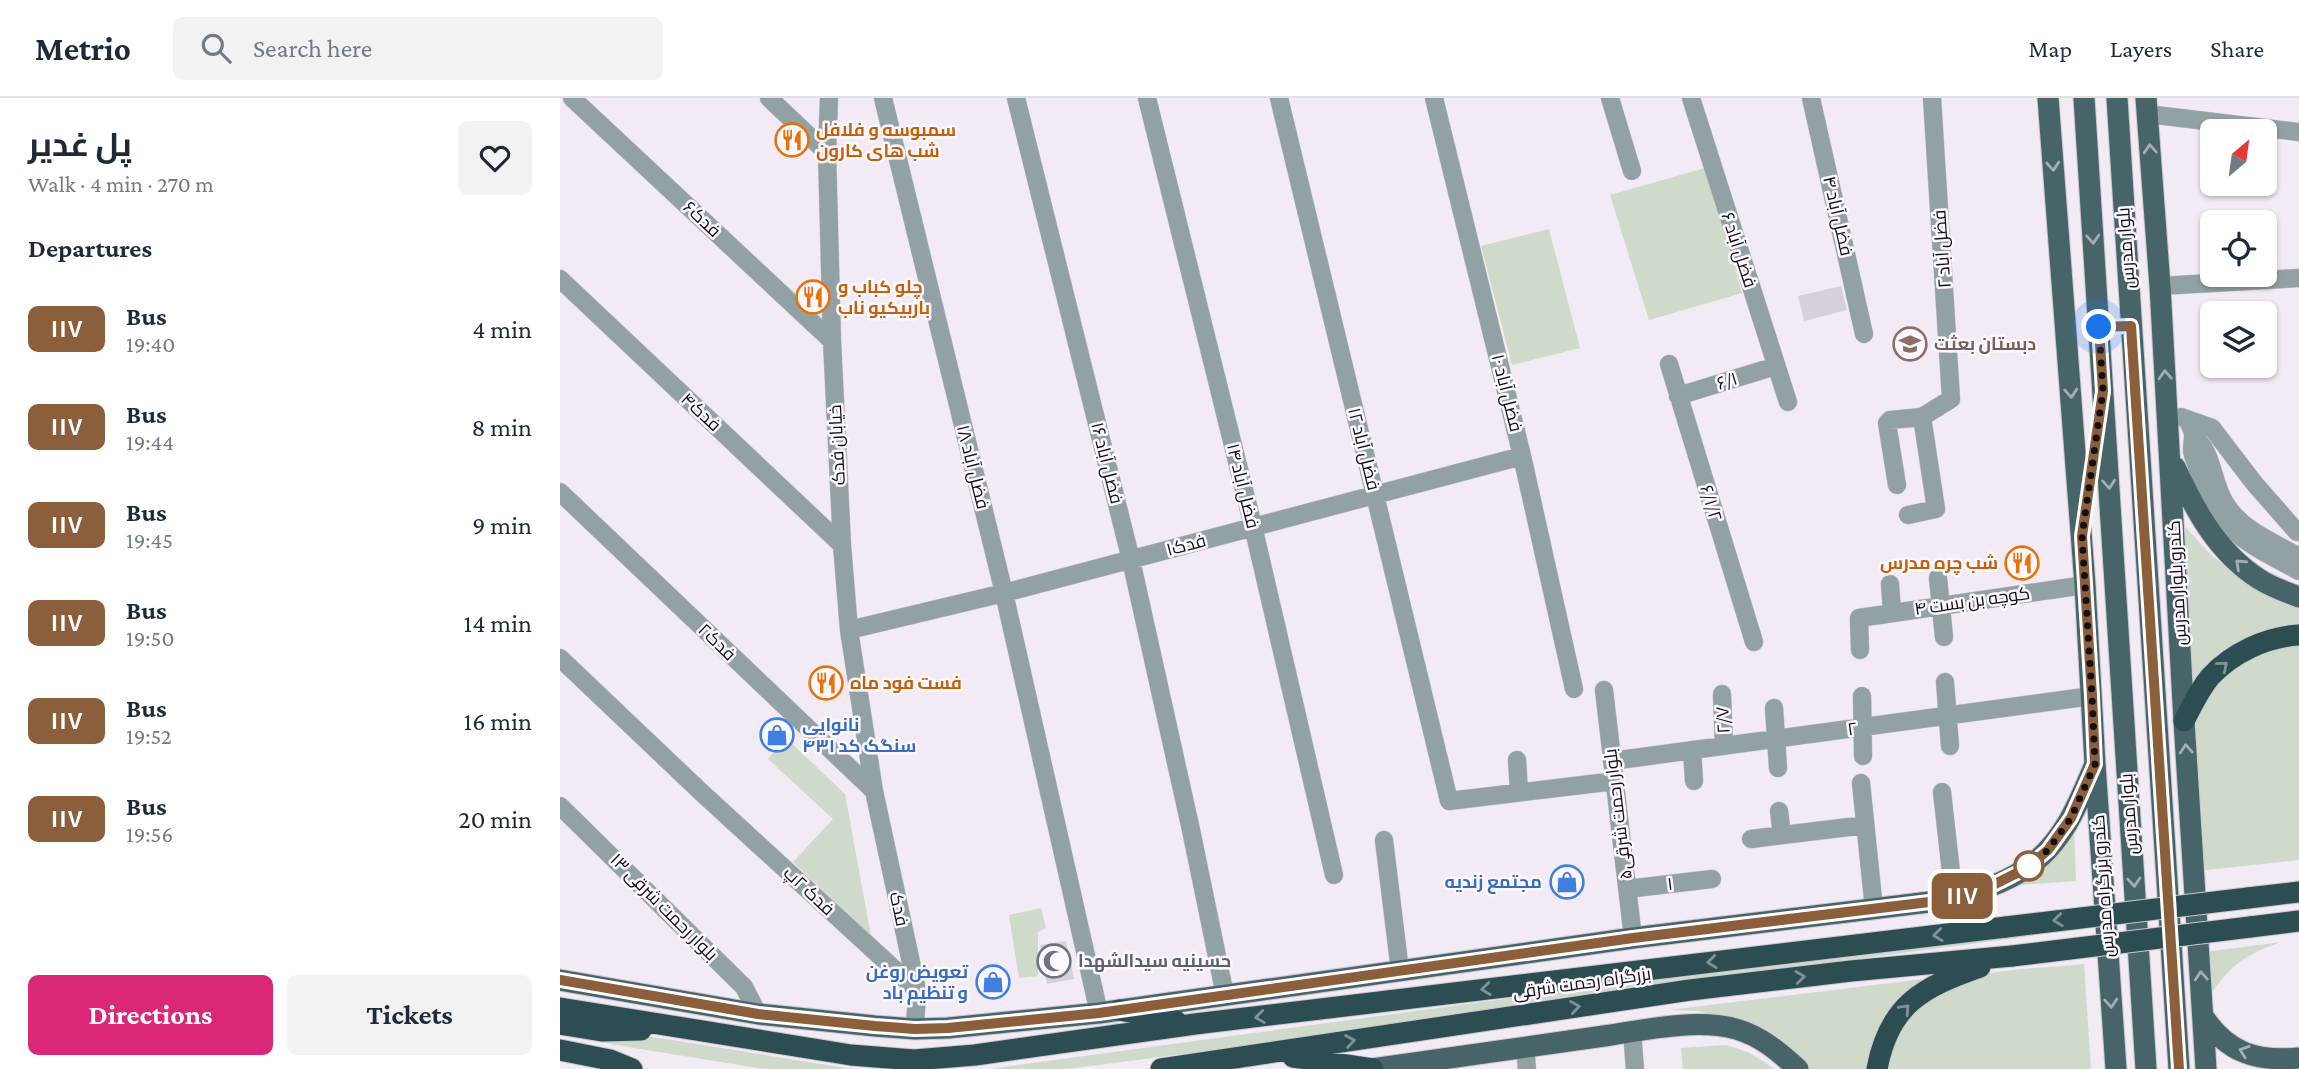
<!DOCTYPE html>
<meta charset="utf-8">
<style>
body{margin:0;font-family:"Crimson Pro",Cairo,serif;background:#f2f2f3;color:#1f2937;height:100vh;display:flex;flex-direction:column;font-size:26px;white-space:nowrap}
*{box-sizing:border-box;margin:0}
p{font-size:23px;color:#747a83}
.icon{flex:none;width:38px;height:38px;fill:none;stroke:currentColor;stroke-width:2;stroke-linecap:round;stroke-linejoin:round}
.map{position:relative;flex:1;overflow:hidden}
.details{display:flex;flex-direction:column;background:#fff;width:560px}
.details>*{flex:none}
.badge{padding:0 14px;border-radius:10px;font-size:24px;line-height:46px}
.needle{width:46px;rotate:29deg}
.fabs{position:absolute;left:1640px;top:21px;display:grid;gap:14px}
.fabs a{display:grid;place-items:center;width:77px;height:77px;border-radius:10px;background:#fff;box-shadow:0 2px 5px #0004;font-size:35px}
.you{position:absolute;width:35px;height:35px;margin:-18px;border:5px solid #fff;border-radius:50%;background:#1a73e8;box-shadow:0 0 0 10px #1a73e833}
.map>.badge{position:absolute;translate:-50% -50%;box-shadow:0 0 0 4px #fff}
h2{padding:0 28px;font-size:26px;line-height:63px}
.round{display:grid;place-items:center;flex:none;width:74px;height:74px;border-radius:10px;background:#f2f2f3}
.summary{display:flex;align-items:center;justify-content:space-between;height:119px;padding:0 28px}
h1{font-size:33px;font-weight:700;line-height:52px}
.primary-button{display:flex;gap:14px;margin-top:auto;padding:14px 28px}
.primary-button a{flex:1;height:80px;border-radius:10px;background:#db2777;color:#fff;font-size:28px;font-weight:700;line-height:80px;text-align:center}
.primary-button a+a{background:#f2f2f3;color:#1f2937}
ul{padding:0;list-style:none}
li{display:flex;align-items:center;gap:21px;height:98px;padding:0 28px}
li div{flex:1}
li b{display:block;font-size:26px}
li em{font-style:normal}
li .badge{min-width:77px;font-weight:700;text-align:center}
header{display:flex;align-items:center;gap:42px;box-sizing:border-box;height:98px;padding:0 35px;background:#fff;border-bottom:2px solid #e0e1e3}
header strong{font-size:33px}
nav{display:flex;gap:38px;margin-inline-start:auto;font-size:24px}
.search{width:490px;height:63px;background:#f2f2f3;display:flex;align-items:center;gap:18px;box-sizing:border-box;padding:0 24px;border-radius:10px;color:#747a83;font-size:26px}
main{display:flex;flex:1;min-height:0}
.map>svg:first-child{display:block}
.green{fill:#d0daca}
.building{fill:#d7cfda}
.lines{fill:none;stroke-linecap:round;stroke-linejoin:round}
.minor-casing{stroke:#cec7d1;stroke-width:19}
.major-casing{stroke:#cec7d1;stroke-width:23}
.highway-casing{stroke:#cec7d1;stroke-width:23}
.minor{stroke:#92a2a4;stroke-width:18}
.major{stroke:#476469;stroke-width:21}
.highway{stroke:#2c4e53;stroke-width:21}
.highway-bridge-casing{stroke:#cec7d1;stroke-width:23;stroke-linecap:butt}
.highway-bridge{stroke:#2c4e53;stroke-width:21}
.oneway{stroke:#a2aeb4}
.oneway2{stroke:#809298}
.line-casing{stroke:#fff;stroke-width:16}
.line{stroke:#8b5e3c;stroke-width:10}
.walk{stroke:#121013;stroke-width:7;stroke-dasharray:0 12.6}
.stop-dot{fill:#fff;stroke:#8b5e3c;stroke-width:3.5}
.labels{text-anchor:middle;stroke-width:5;stroke-linejoin:round;paint-order:stroke}
.food-label{font-size:18px;font-weight:bold;fill:#c56008;stroke:#fdf8ff;text-anchor:start}
.street-label{font-size:18px;fill:#121013;stroke:#fdf8ff}
.education-label{font-size:18px;font-weight:bold;fill:#785e54;stroke:#fdf8ff;text-anchor:start}
.shop-label{font-size:18px;font-weight:bold;fill:#366cbe;stroke:#fdf8ff;text-anchor:end}
.worship-label{font-size:18px;font-weight:bold;fill:#5b616d;stroke:#fdf8ff;text-anchor:start}
</style>
<header>
<strong>Metrio</strong>
<div class="search"><svg class="icon" aria-label="search" viewBox="0 0 24 24"><circle cx="10" cy="10" r="6"/><path d="M15 15l6 6"/></svg>Search here</div>
<nav><a>Map</a><a>Layers</a><a>Share</a></nav>
</header>
<main>
<section class="details">
<div class="summary"><div><h1>پل غدیر</h1><p>Walk · 4 min · 270 m</p></div><a class="round"><svg class="icon" aria-label="heart" viewBox="0 0 24 24"><path d="M12 20l-8-8c-3-5 5-10 8-4 3-6 11-1 8 4z"/></svg></a></div>
<h2>Departures</h2>
<ul>
<li><span class="badge" style="background:#8b5e3c;color:#fff">۱۱۷</span><div><b>Bus</b><p>19:40</p></div><em>4 min</em></li>
<li><span class="badge" style="background:#8b5e3c;color:#fff">۱۱۷</span><div><b>Bus</b><p>19:44</p></div><em>8 min</em></li>
<li><span class="badge" style="background:#8b5e3c;color:#fff">۱۱۷</span><div><b>Bus</b><p>19:45</p></div><em>9 min</em></li>
<li><span class="badge" style="background:#8b5e3c;color:#fff">۱۱۷</span><div><b>Bus</b><p>19:50</p></div><em>14 min</em></li>
<li><span class="badge" style="background:#8b5e3c;color:#fff">۱۱۷</span><div><b>Bus</b><p>19:52</p></div><em>16 min</em></li>
<li><span class="badge" style="background:#8b5e3c;color:#fff">۱۱۷</span><div><b>Bus</b><p>19:56</p></div><em>20 min</em></li>
</ul>
<div class="primary-button"><a>Directions</a><a>Tickets</a></div>
</section>
<div class="map">
<svg width="1739" height="971" viewBox="0 0 1739 971">
<rect width="100%" height="100%" fill="#f2eaf5"/>
<path class="green" d="M1145,70L1182,195L1089,222L1050,97Z
M989,131L1020,250L952,267L921,148Z
M1618,421L1652,458L1680,478L1739,506V531L1699,535L1660,554L1641,574L1628,591Z
M1739,547V762L1637,773L1635,623C1657,573 1686,555 1739,547Z
M226,640L285,696L311,838L233,764L273,721L208,661Z
M1514,727L1516,783L1447,788C1488,770 1491,766 1514,727Z
M481,810L486,830L478,834V878L459,880L449,817Z
M1472,832V838L1205,873L793,934L507,971H429L1224,863Z
M1721,844C1685,857 1671,866 1649,899L1645,854Z
M1524,866L1531,971H1326C1330,959 1332,946 1338,935C1354,905 1399,881 1432,875C1462,870 1494,869 1524,866Z
M1372,880L1309,971H1248L1176,922L1137,913L1108,912Z
M0,924L292,971H204L56,947L0,935Z
M1166,947L1188,954L1215,971H1123L1121,950Z"/>
<path class="building" d="M1281,188L1287,212L1244,223L1238,198Z
M506,843L514,881L487,886L480,847Z"/>
<g class="lines">
<defs>
<path id="minor" d="M12,0L272,243
M209,0L267,55
M269,0L267,55L272,243L282,447L289,532L314,693L357,892L355,931
M323,0L444,495L539,915
M456,0L571,462L631,732L665,897
M587,0L693,428L774,777
M719,0L889,703L1055,683
M874,0L962,358L1014,591
M1050,0L1072,73
M1131,0L1228,304
M1251,0L1304,236
M1587,16L1739,34
M0,181L282,447
M1600,188L1739,180
M1109,266L1194,544
M1118,298L1216,268
M1621,319L1652,330L1694,385L1737,434
M1627,321C1629,325 1632,331 1633,336C1634,343 1630,350 1633,357C1657,431 1673,438 1739,473
M1633,338C1653,353 1652,384 1665,405C1681,432 1714,444 1739,459
M1337,387L1327,325L1330,322L1362,319L1391,301L1372,0
M0,394L314,693
M1348,417L1376,411L1362,319
M1378,480L1384,539
M1330,486L1332,515
M289,532L444,495L962,358
M1300,552L1299,520L1525,487
M0,560L141,694L357,892
M1385,584L1390,648
M1044,592L1073,840
M1162,596L1164,648
M1302,598L1303,658
M1214,610L1218,670
M1132,652L1134,683
M957,662L959,694
M1052,663L1532,598
M1301,685L1314,811
M1382,694L1394,801
M0,708L184,889L198,916
M1219,713L1222,737
M1191,741L1305,727
M824,742L840,873
M1067,791L1152,781
M1072,934L1075,971
M965,949L967,971"/>
<path id="major" d="M1488,0L1525,487L1535,666L1556,971
M1524,0L1586,971
M1557,0L1619,971
M1586,0L1600,188L1624,623L1646,971
M1615,369C1635,412 1657,454 1699,481C1711,489 1726,494 1739,499
M0,882L198,916L315,928L355,931L388,930L539,915L1073,840L1394,801C1419,792 1446,785 1468,769C1504,744 1519,704 1535,666
M1643,918C1667,955 1697,964 1739,960
M812,971C889,960 966,949 1044,938C1084,932 1137,920 1176,931C1201,938 1219,954 1238,971"/>
<path id="highway" d="M1624,623C1632,608 1639,592 1650,579C1672,555 1706,539 1739,537
M1688,800L1739,794
M1690,829L1739,823
M0,910L291,957L354,962L415,957L635,926L1446,829
M559,912L616,923
M0,926L42,933L81,932
M0,952L50,962L72,971
M733,959L813,971
M601,971L1130,892L1291,873L1452,858
M1317,971C1329,906 1363,889 1420,869"/>
</defs>
<use href="#minor" class="minor-casing"/>
<use href="#major" class="major-casing"/>
<use href="#highway" class="highway-casing"/>
<use href="#minor" class="minor"/>
<use href="#major" class="major"/>
<use href="#highway" class="highway"/>
<defs>
<path id="highway-bridge" d="M1446,829L1688,800
M1452,858L1690,829"/>
</defs>
<use href="#highway-bridge" class="highway-bridge-casing"/>
<use href="#highway-bridge" class="highway-bridge"/>
</g>
<defs><path id="oneway-chevron" d="M-2-3.5L2.5 0L-2 3.5" fill="none" stroke-width="1.6" stroke-linecap="round" stroke-linejoin="round" transform="scale(1.75)"/></defs>
<g class="oneway">
<use href="#oneway-chevron" transform="translate(1590 51) rotate(-94)"/>
<use href="#oneway-chevron" transform="translate(1493 68) rotate(86)"/>
<use href="#oneway-chevron" transform="translate(1533 141) rotate(86)"/>
<use href="#oneway-chevron" transform="translate(1605 277) rotate(-93)"/>
<use href="#oneway-chevron" transform="translate(1511 295) rotate(86)"/>
<use href="#oneway-chevron" transform="translate(1549 386) rotate(86)"/>
<use href="#oneway-chevron" transform="translate(1680 466) rotate(-137)"/>
<use href="#oneway-chevron" transform="translate(1626 651) rotate(-94)"/>
<use href="#oneway-chevron" transform="translate(1574 784) rotate(86)"/>
<use href="#oneway-chevron" transform="translate(1641 878) rotate(-94)"/>
<use href="#oneway-chevron" transform="translate(1551 905) rotate(86)"/>
<use href="#oneway-chevron" transform="translate(1684 953) rotate(-161)"/>
</g>
<g class="oneway2">
<use href="#oneway-chevron" transform="translate(1663 568) rotate(-40)"/>
<use href="#oneway-chevron" transform="translate(1498 822) rotate(173)"/>
<use href="#oneway-chevron" transform="translate(1378 837) rotate(173)"/>
<use href="#oneway-chevron" transform="translate(1152 864) rotate(173)"/>
<use href="#oneway-chevron" transform="translate(1240 879) rotate(-7)"/>
<use href="#oneway-chevron" transform="translate(926 891) rotate(173)"/>
<use href="#oneway-chevron" transform="translate(1015 909) rotate(-8)"/>
<use href="#oneway-chevron" transform="translate(1345 911) rotate(-47)"/>
<use href="#oneway-chevron" transform="translate(700 919) rotate(173)"/>
<use href="#oneway-chevron" transform="translate(790 943) rotate(-9)"/>
</g>
<g class="lines">
<defs>
<path id="line" d="M0,882L198,916L315,928L355,931L388,930L539,915L1073,840L1394,801L1433,787L1453,777L1468,769L1488,752L1511,720L1535,666L1532,598L1522,438L1543,293L1539,229L1571,228L1619,971"/>
</defs>
<use href="#line" class="line-casing"/>
<use href="#line" class="line"/>
<path class="walk" d="M1469,768L1468,769L1488,752L1511,720L1535,666L1532,598L1522,438L1543,293L1539,229"/>
</g>
<defs>
<symbol id="restaurant-ring" viewBox="-11 -11 22 22"><circle r="9.5" fill="#fdf8ff" stroke="#e8710a" stroke-width="1.5"/><path d="M-5-6h1v4h1v-4h1v4h1v-4h1v5L-1.5 .5V6h-2V.5L-5-1ZM5-6V6H3V1.5H1.5Q1.5-4 5-6Z" fill="#e8710a"/></symbol>
<symbol id="school-ring" viewBox="-11 -11 22 22"><circle r="9.5" fill="#fdf8ff" stroke="#8d6e63" stroke-width="1.5"/><path d="M0-5L7-2L0 1L-7-2ZM-4 1L0 2.5L4 1V4Q0 6-4 4Z" fill="#8d6e63"/></symbol>
<symbol id="shop-ring" viewBox="-11 -11 22 22"><circle r="9.5" fill="#fdf8ff" stroke="#3f7fe0" stroke-width="1.5"/><path d="M-5-2.5h2.3a2.7 3.5 0 0 1 5.4 0H5L5.5 6h-11ZM-1.5-2.5h3a1.5 2.3 0 0 0-3 0Z" fill="#3f7fe0"/></symbol>
<symbol id="mosque-ring" viewBox="-11 -11 22 22"><circle r="9.5" fill="#fdf8ff" stroke="#6b7280" stroke-width="1.5"/><path d="M3.5-4.9A6 6 0 1 0 3.5 4.9A5 5 0 1 1 3.5-4.9Z" fill="#6b7280"/></symbol>
</defs>
<g fill-rule="evenodd">
<use href="#restaurant-ring" x="213" y="23" width="38" height="38"/>
<use href="#restaurant-ring" x="234" y="180" width="38" height="38"/>
<use href="#school-ring" x="1331" y="227" width="38" height="38"/>
<use href="#restaurant-ring" x="1443" y="446" width="38" height="38"/>
<use href="#restaurant-ring" x="247" y="566" width="38" height="38"/>
<use href="#shop-ring" x="198" y="618" width="38" height="38"/>
<use href="#shop-ring" x="988" y="765" width="38" height="38"/>
<use href="#mosque-ring" x="475" y="844" width="38" height="38"/>
<use href="#shop-ring" x="414" y="865" width="38" height="38"/>
</g>
<circle class="stop-dot" cx="1469" cy="768" r="14"/>
<g class="labels">
<g class="food-label">
<text x="256" y="38">سمبوسه و فلافل<tspan x="256" dy="21">شب های کارون</tspan></text>
<text x="278" y="195">چلو کباب و<tspan x="278" dy="21">باربیکیو ناب</tspan></text>
<text x="1438" y="471" text-anchor="end">شب چره مدرس</text>
<text x="290" y="591">فست فود ماه</text>
</g>
<g class="street-label">
<text transform="translate(1278 118) rotate(77)" y="6">فضل آباد ۴</text>
<text transform="translate(142 121) rotate(43)" y="6">فدک۶</text>
<text transform="translate(1566 150) rotate(-94)" y="6">بلوار مدرس</text>
<text transform="translate(1382 151) rotate(-94)" y="6">فضل آباد ۲</text>
<text transform="translate(1179 152) rotate(72)" y="6">فضل آباد ۶</text>
<text transform="translate(1167 283) rotate(-17)" y="6">۶/۱</text>
<text transform="translate(947 295) rotate(76)" y="6">فضل آباد ۱۰</text>
<text transform="translate(141 314) rotate(43)" y="6">فدک۴</text>
<text transform="translate(277 347) rotate(-93)" y="6">خیابان فدک</text>
<text transform="translate(804 351) rotate(76)" y="6">فضل آباد ۱۲</text>
<text transform="translate(547 365) rotate(76)" y="6">فضل آباد ۱۶</text>
<text transform="translate(413 369) rotate(76)" y="6">فضل آباد ۱۸</text>
<text transform="translate(683 388) rotate(76)" y="6">فضل آباد ۱۴</text>
<text transform="translate(1151 405) rotate(73)" y="6">۶/۱/۲</text>
<text transform="translate(626 447) rotate(-15)" y="6">فدک۱</text>
<text transform="translate(1617 485) rotate(-93)" y="6">کندرو بلوار مدرس</text>
<text transform="translate(1412 503) rotate(-8)" y="6">کوچه بن بست ۴</text>
<text transform="translate(157 544) rotate(44)" y="6">فدک۲</text>
<text transform="translate(1163 622) rotate(-93)" y="6">۲/۷</text>
<text transform="translate(1292 631) rotate(-8)" y="6">۲</text>
<text transform="translate(1058 716) rotate(-97)" y="6">۵بلوار رحمت شرقی</text>
<text transform="translate(1569 716) rotate(-94)" y="6">بلوار مدرس</text>
<text transform="translate(1110 786) rotate(-7)" y="6">۱</text>
<text transform="translate(1543 788) rotate(-94)" y="6">کندرو بزرگراه مدرس</text>
<text transform="translate(249 793) rotate(43)" y="6">فدک ۲پ</text>
<text transform="translate(104 809) rotate(45)" y="6">بلوار رحمت شرقی ۱۳</text>
<text transform="translate(339 811) rotate(78)" y="6">فدک</text>
<text transform="translate(1022 885) rotate(-8)" y="6">بزرگراه رحمت شرقی</text>
</g>
<g class="education-label">
<text x="1374" y="252">دبستان بعثت</text>
</g>
<g class="shop-label">
<text x="242" y="633" text-anchor="start">نانوایی<tspan x="242" dy="21">سنگک کد ۴۳۱</tspan></text>
<text x="982" y="790">مجتمع زندیه</text>
<text x="408" y="880">تعویض روغن<tspan x="408" dy="21">و تنظیم باد</tspan></text>
</g>
<g class="worship-label">
<text x="518" y="869">حسینیه سیدالشهدا</text>
</g>
</g>
</svg>
<div class="fabs">
<a><svg class="needle" viewBox="-14 -14 28 28"><path d="M0-13l5 13h-10z" fill="#e53935"/><path d="M0 13l5-13h-10z" fill="#747a83"/></svg></a>
<a><svg class="icon" aria-label="locate" viewBox="0 0 24 24"><circle cx="12" cy="12" r="6"/><path d="M12 2v4M12 18v4M2 12h4M18 12h4"/></svg></a>
<a><svg class="icon" aria-label="layers" viewBox="0 0 24 24"><path d="M12 4l9 5-9 5-9-5zM3 14l9 5 9-5"/></svg></a>
</div>
<div class="you" style="left:1539px;top:229px"></div>
<b class="badge" style="left:1402px;top:798px;background:#8b5e3c;color:#fff">۱۱۷</b>
</div>
</main>
